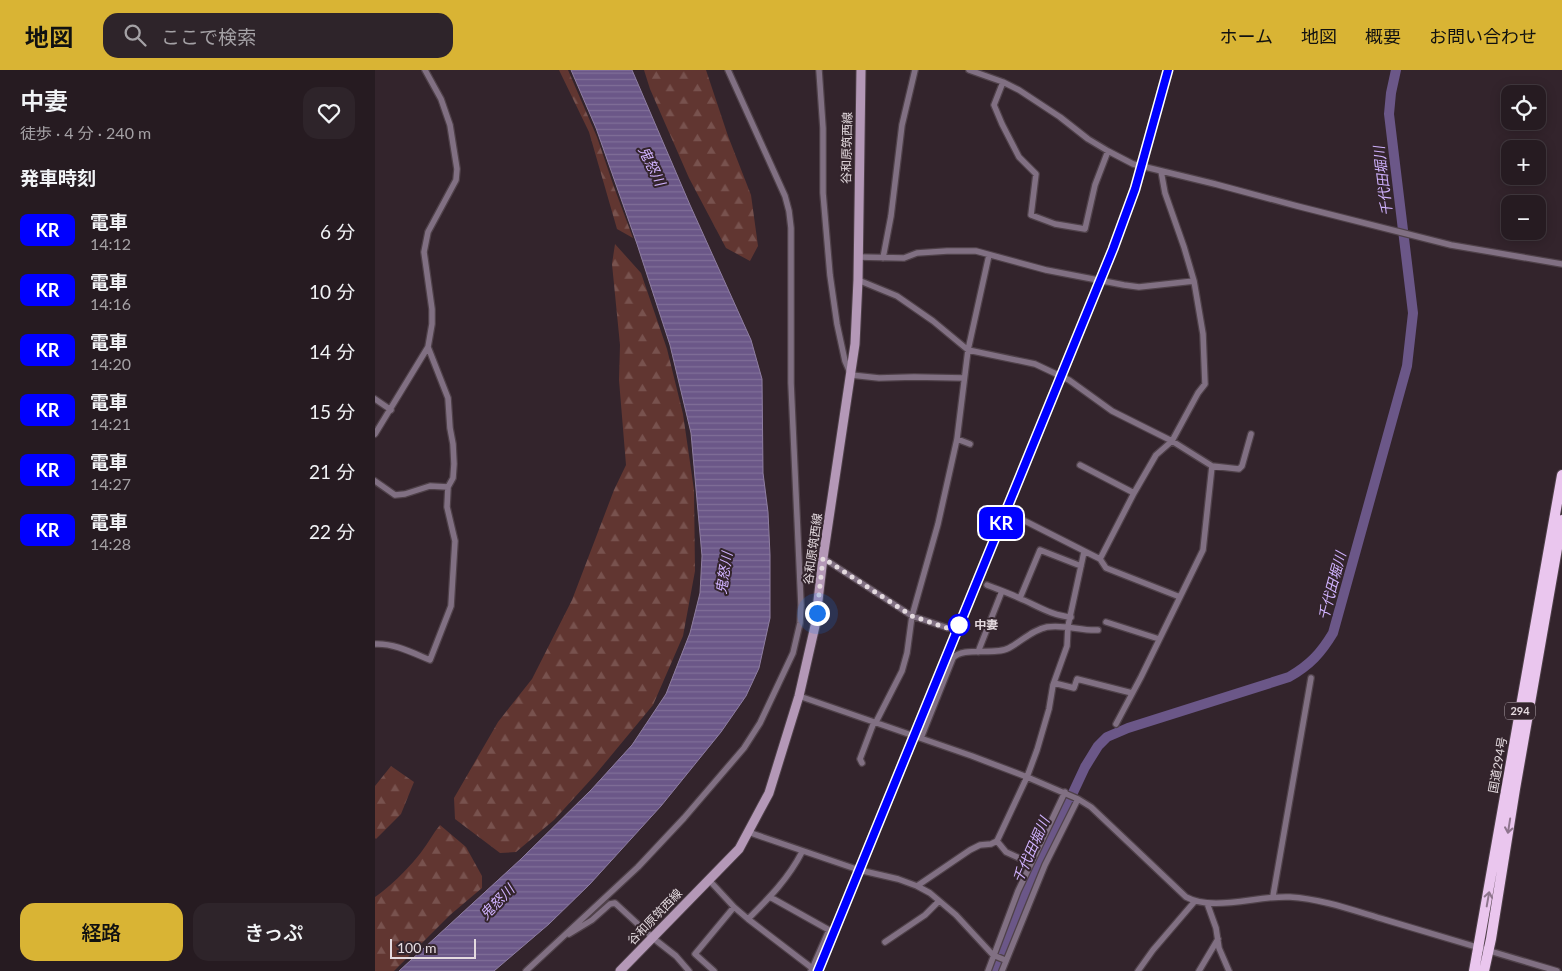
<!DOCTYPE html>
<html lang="ja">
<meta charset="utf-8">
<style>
body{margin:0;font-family:Lato,"Noto Sans JP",sans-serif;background:#2e242a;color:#f1f3f6;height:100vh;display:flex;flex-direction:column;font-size:19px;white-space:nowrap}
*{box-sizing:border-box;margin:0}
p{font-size:16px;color:#a4a1a5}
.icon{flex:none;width:28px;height:28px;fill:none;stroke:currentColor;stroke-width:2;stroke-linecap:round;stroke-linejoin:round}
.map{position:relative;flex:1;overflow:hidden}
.sheet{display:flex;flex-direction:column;background:#261b21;width:375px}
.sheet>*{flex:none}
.badge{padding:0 10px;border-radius:8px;font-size:18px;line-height:32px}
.buttons{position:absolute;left:1126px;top:15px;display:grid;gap:10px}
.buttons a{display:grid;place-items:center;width:45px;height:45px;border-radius:10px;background:#261b21;box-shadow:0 2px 12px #0003,0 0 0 1px #42393f;font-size:25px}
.scale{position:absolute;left:15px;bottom:12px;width:86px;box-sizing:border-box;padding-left:5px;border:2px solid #e4dadf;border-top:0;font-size:14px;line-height:18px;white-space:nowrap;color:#e4dadf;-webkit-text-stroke:4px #33242c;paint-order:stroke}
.you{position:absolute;width:25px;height:25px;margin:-12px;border:4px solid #fff;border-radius:50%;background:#1a73e8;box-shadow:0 0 0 8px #1a73e833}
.map>.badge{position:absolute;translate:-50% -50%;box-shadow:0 0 0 2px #fff}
h2{padding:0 20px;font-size:19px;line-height:45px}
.round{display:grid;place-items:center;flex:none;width:52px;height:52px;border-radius:15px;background:#2e242a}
.headline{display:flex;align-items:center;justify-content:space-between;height:85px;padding:0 20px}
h1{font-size:24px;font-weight:600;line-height:38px}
.action{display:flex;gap:10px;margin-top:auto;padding:10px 20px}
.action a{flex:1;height:58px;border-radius:15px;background:#d9b434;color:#111;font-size:20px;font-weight:600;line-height:58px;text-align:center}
.action a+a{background:#2e242a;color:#f1f3f6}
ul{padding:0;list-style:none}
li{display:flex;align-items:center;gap:15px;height:60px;padding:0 20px}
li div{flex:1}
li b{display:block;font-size:19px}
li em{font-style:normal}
li .badge{min-width:55px;font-weight:700;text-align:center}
header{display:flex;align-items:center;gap:30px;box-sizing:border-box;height:70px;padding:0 25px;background:#d9b434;color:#111}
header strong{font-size:24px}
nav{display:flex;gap:28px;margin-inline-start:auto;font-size:18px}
.search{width:350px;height:45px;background:#2e242a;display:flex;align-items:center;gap:12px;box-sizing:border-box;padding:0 18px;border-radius:15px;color:#a4a1a5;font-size:19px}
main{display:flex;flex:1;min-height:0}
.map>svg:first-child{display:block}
.forest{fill:url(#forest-firs)}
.water{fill:url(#water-rules);stroke:#8f7ea2}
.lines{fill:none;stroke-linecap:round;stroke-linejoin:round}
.river{stroke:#6b5788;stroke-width:10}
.minor-casing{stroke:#4f4149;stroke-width:8}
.secondary-casing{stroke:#4f4149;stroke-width:11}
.trunk-casing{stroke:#4f4149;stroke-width:12}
.minor{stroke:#817083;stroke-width:5.5}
.secondary{stroke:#b498b7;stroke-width:9}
.trunk{stroke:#eac6ee;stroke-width:10}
.rail{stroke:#ada1a7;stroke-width:2;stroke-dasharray:8 4;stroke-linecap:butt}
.oneway{stroke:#8e758d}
.line-casing{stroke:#fff;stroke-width:11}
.line{stroke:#00f;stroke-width:8}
.walk{stroke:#e4dadf;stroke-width:5;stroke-dasharray:0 9}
.stop-dot{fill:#fff;stroke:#00f;stroke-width:2.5}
.labels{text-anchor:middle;stroke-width:4;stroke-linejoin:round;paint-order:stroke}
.shield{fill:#33242c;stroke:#afa3a9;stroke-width:1}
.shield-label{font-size:11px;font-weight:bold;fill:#e4dadf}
.street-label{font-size:12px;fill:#e4dadf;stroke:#33242c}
.stop-label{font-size:12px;font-weight:bold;fill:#e4dadf;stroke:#33242c;text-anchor:start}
.water-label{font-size:14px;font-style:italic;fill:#d0b2fe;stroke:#33242c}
</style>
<header>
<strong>地図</strong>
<div class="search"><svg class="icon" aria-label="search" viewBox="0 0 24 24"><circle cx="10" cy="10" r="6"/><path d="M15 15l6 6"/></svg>ここで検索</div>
<nav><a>ホーム</a><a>地図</a><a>概要</a><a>お問い合わせ</a></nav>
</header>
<main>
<section class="sheet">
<div class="headline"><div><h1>中妻</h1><p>徒歩 · 4 分 · 240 m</p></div><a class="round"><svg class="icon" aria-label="heart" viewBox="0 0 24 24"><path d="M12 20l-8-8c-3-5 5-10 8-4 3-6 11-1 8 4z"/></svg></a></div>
<h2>発車時刻</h2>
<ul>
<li><span class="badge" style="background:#00f;color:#fff">KR</span><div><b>電車</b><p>14:12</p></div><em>6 分</em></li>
<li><span class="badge" style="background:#00f;color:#fff">KR</span><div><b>電車</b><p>14:16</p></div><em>10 分</em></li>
<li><span class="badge" style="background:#00f;color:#fff">KR</span><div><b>電車</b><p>14:20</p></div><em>14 分</em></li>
<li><span class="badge" style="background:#00f;color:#fff">KR</span><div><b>電車</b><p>14:21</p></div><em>15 分</em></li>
<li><span class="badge" style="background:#00f;color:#fff">KR</span><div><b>電車</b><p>14:27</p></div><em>21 分</em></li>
<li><span class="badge" style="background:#00f;color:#fff">KR</span><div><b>電車</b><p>14:28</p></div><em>22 分</em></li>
</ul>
<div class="action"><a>経路</a><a>きっぷ</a></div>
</section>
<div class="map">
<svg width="1187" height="901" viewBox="0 0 1187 901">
<defs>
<pattern id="forest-firs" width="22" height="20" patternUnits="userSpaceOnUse" patternTransform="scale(1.25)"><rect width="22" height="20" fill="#613631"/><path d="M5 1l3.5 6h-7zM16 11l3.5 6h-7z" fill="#78524e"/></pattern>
<pattern id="water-rules" width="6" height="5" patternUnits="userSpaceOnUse" patternTransform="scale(1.25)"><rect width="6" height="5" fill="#6b5788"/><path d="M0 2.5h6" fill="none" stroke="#806f98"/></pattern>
</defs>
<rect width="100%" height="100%" fill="#33242c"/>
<path class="forest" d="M184,0H193L222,67L239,117L258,168L242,159L214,62Z
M269,0H331L353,66L376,125L383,176L375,191L351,178L314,108L275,19Z
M240,174L266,203L292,279L308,344L319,420L320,501L308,566L278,635L220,705L179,750L141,782L125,783L80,749L79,728L123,652L157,609L197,530L239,420L251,395L244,310L245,275L237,194Z
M16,696L39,712L26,744L1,769L0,768V716Z
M65,755L91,777L107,806V818L75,845L19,901H0V827C15,817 37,795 47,781C54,772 58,763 65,755Z"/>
<path class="water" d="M196,0H257L315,135L376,270L387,309L388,403L393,442L395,485V548L384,598L371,626L346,662L286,736L215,814L174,854L119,901H24L146,789L216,720L257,675L291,624L315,563L325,523L327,486L316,363L295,275L262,174L221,58Z"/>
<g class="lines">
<path class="river" d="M620,901L646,834L710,697L723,676L732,667L753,658L914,607C935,595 946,583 958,563L1032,296L1038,243L1014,44L1016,23L1021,0"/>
<defs>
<path id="minor" d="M444,0L448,58V123L455,205L462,254L470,291L476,305L504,308L539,307L589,308
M594,0L628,12L644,20L685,47L713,69L733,81L758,94L840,114L922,136L1076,175L1187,194
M628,12L619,35L627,54L644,87L661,104L656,145L680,154L710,159L720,115L733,81
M483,187L529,188L542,183L572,181H601L671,200L749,215L764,217L819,211
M508,188L516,146L527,55L540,0
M483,210L522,226L558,251L593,280L660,294L694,310L737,341L797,371L837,396L864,399L867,396L876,364
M0,329L16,340
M0,364L53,277L57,254V239L49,182L53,162L81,110L82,99L75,55L66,29L50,0
M582,369L595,374
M705,395L759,423
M0,411L20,425L30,424L55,416L73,417
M650,451L725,489L731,498L805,527
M448,488L537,546L573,558
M725,489L759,423L781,385L797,371L823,323L830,314L828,264L819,211L809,177L790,123L786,101
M612,515C622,519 634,523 644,528C661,535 677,546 696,547
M645,528L665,480L706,496
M731,552L784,569
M0,574C19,573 38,583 55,590L76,536L80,471L72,437L73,417L78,408L79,394L78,374L75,358L73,328L53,277
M603,582L627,521
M679,613L699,618L702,609L757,623
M424,626L597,686L652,707L703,729L716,737L811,827C838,842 884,825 915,827C948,829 980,841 1011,850C1068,867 1125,884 1182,901
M501,652L527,601L532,583L537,546L563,454L582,369L593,280L614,185
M741,654L766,607L828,480L837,396
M546,668L578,588C588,576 619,586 634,578C647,571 657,560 672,557C689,554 706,561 723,560
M487,693L485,689L499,652
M373,762L484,800L523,809L542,816L555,823L581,845L618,885L630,890
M655,793L631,782L622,771L652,707L662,680L674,639L678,615L692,576L693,556L709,482
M334,810L359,837
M542,816L595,780L605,775L616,774L622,771
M898,826L936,608
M395,827L454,860L436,901
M832,833L841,858L844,878L854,901
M373,849L437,898
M194,864L217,850L235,834L240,833L278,868L301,886L314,901
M510,872L550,845L564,831
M151,901L263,797L309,748L369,678L385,653L418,583L425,553L426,535L416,313V158L414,141L410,126L353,0
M339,901L320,884L359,837L373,849C395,827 413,809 427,782
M613,901L643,821L690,722
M627,901L670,795L703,729
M763,901L778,880L820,831
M824,901L843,869"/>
<path id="secondary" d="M245,901L364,779L394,723L424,626L440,556L448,488L480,274L483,210L486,0"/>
<path id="trunk" d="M1099,901L1187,405
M1109,901L1116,869L1140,719L1187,450"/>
</defs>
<use href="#minor" class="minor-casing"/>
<use href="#secondary" class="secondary-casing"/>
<use href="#trunk" class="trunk-casing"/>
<use href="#minor" class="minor"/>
<use href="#secondary" class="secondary"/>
<use href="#trunk" class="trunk"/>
<path class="rail" d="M443,901L539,666L561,619L617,484L635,431L738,179L759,119L793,0"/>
</g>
<defs><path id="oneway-shaft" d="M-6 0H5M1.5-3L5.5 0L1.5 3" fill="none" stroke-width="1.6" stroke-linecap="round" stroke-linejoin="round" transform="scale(1.25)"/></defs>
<g class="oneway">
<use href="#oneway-shaft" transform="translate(1134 756) rotate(99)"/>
<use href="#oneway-shaft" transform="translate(1113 829) rotate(-80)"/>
</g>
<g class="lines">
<defs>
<path id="line" d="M443,901L738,179L760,119L793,0"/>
</defs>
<use href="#line" class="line-casing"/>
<use href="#line" class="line"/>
<path class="walk" d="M442,543L448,488L537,546L572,558L584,555"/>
</g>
<circle class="stop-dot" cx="584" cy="555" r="10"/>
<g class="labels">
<rect class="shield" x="1130" y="632.5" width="30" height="17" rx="4"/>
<g class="shield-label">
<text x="1145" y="645">294</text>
</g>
<g class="street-label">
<text transform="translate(472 78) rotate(-89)" y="4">谷和原筑西線</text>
<text transform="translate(438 479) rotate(-82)" y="4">谷和原筑西線</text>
<text transform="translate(1123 695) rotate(-80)" y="4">国道294号</text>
<text transform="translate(280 847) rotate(-46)" y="4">谷和原筑西線</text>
</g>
<g class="stop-label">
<text x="599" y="559">中妻</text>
</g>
<g class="water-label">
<text transform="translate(277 96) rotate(64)" y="5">鬼怒川</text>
<text transform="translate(1008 111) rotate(-97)" y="5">千代田堀川</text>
<text transform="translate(349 503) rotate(-81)" y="5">鬼怒川</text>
<text transform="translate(957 516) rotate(-75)" y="5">千代田堀川</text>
<text transform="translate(656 780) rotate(-66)" y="5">千代田堀川</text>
<text transform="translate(122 832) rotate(-46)" y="5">鬼怒川</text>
</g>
</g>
</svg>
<div class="buttons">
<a><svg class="icon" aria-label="locate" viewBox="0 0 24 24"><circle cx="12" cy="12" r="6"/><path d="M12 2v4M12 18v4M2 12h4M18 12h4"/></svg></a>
<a>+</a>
<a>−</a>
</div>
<div class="scale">100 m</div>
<div class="you" style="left:442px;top:543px"></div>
<b class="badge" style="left:626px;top:453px;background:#00f;color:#fff">KR</b>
</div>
</main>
